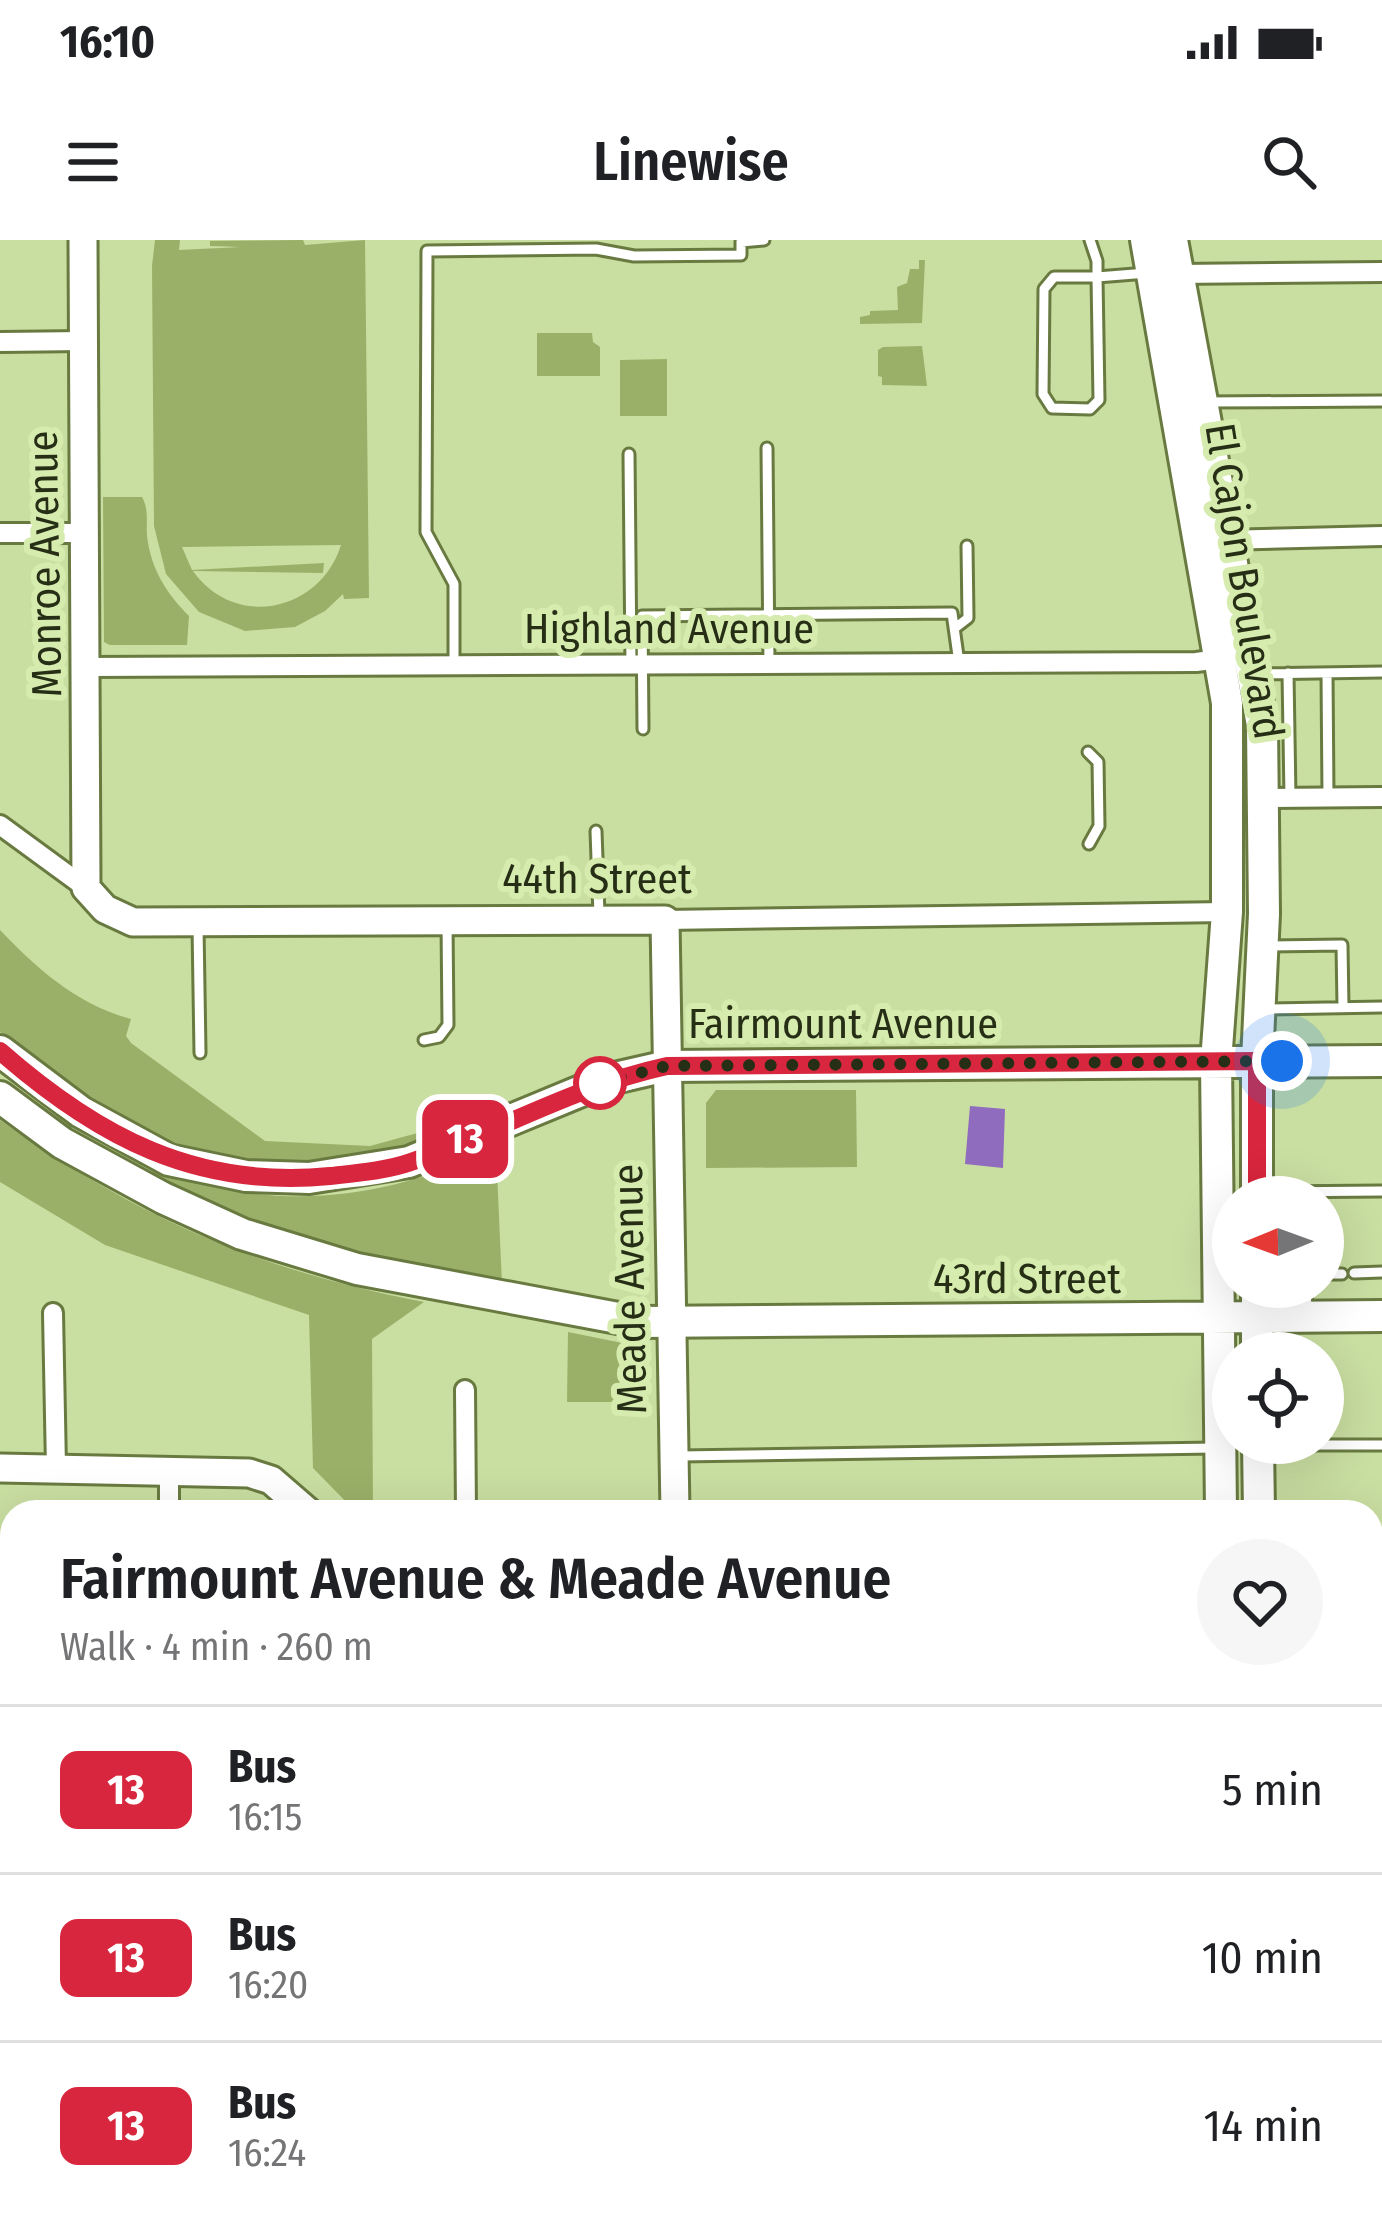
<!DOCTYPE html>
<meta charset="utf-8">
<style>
body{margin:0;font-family:"Fira Sans Condensed",sans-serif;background:#f6f6f6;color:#202124;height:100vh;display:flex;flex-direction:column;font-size:45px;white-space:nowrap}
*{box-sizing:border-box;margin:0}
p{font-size:39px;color:#757577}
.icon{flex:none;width:66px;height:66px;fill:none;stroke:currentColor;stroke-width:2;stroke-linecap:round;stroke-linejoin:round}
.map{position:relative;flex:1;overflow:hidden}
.sheet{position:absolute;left:0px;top:1260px;width:1383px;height:735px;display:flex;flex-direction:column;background:#fff;border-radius:36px 36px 0 0;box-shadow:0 12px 48px #0002}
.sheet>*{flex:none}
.badge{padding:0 24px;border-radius:18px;font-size:42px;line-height:78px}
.needle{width:78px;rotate:269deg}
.buttons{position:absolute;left:1212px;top:936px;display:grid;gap:24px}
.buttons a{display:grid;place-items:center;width:132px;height:132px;border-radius:50%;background:#fff;box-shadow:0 12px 48px #0002;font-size:60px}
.you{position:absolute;width:60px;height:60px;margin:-30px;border:9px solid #fff;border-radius:50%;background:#1a73e8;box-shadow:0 0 0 18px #1a73e833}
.map>.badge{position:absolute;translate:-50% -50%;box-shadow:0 0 0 6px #fff}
.round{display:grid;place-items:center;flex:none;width:126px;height:126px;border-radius:63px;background:#f6f6f6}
.overview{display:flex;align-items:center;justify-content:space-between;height:204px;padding:0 60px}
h1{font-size:57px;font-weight:600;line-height:90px}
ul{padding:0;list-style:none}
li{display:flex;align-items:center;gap:36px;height:168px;padding:0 60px;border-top:3px solid #e0e0e0}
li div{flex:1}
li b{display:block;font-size:45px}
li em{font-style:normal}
li .badge{min-width:132px;font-weight:700;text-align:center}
.status{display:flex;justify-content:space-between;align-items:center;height:84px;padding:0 60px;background:#fff;direction:ltr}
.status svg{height:33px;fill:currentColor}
header{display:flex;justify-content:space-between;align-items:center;height:156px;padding:0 60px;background:#fff;font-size:54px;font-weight:600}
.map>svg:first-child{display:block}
.green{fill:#9ab068;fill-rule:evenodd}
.water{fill:#8f6cbd}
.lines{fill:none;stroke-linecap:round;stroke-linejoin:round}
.lane-casing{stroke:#697a41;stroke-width:15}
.street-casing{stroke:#697a41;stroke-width:24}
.secondary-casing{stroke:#697a41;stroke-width:33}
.primary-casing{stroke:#697a41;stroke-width:36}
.lane{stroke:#fff;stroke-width:9}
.street{stroke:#fff;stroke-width:18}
.secondary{stroke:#fff;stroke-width:27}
.primary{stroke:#fff;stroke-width:30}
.line-casing{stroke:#fff;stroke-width:27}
.line{stroke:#d7263d;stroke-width:18}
.walk{stroke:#262e16;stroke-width:12;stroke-dasharray:0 21.6}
.stop-dot{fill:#fff;stroke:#d7263d;stroke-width:6}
.labels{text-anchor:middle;stroke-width:12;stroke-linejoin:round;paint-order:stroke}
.street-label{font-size:42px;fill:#262e16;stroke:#d6ebae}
</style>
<div class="status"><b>16:10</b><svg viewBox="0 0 49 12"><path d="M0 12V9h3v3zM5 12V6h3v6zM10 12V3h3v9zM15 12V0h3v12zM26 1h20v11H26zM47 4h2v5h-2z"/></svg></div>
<header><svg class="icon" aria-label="menu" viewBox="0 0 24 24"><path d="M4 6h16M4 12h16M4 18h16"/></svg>Linewise<svg class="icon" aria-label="search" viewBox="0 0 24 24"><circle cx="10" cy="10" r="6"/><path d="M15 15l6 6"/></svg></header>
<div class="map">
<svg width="1382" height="1994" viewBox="0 0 1382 1994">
<rect width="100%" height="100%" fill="#c9dea1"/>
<path class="green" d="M155,0H180L179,10L241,7L210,6V1L303,0L305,5L365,0L369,358L344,359L343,354L325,371L295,387L245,391L199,372L166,334L154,286L152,26ZM341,305C320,372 235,390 193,331L323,333L324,323L192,330L182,307Z
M919,20H925L922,83L860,84V77L870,75V71L898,70L897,47L907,43L910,29H919Z
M537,93H592L593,102L600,107V136H537Z
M922,106L927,146L882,145V137L878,136V110L883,107Z
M667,119V176H620V120Z
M103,257H142C149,269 146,281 147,296C151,329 166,353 189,376L187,405H110L104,402Z
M0,690C37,729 78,765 131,779L126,796L131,803L265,901L370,906L476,877L479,883L410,908L284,927L225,919L169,902L105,869L0,792Z
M716,850H856L857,927L706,928V863Z
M0,880C140,979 256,1029 424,1062L372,1099L373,1272H356L313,1228L309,1075L105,1005L0,942Z
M496,909L502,1044L389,1023L232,976L150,939L153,931C279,972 376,962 496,909Z
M568,1092L647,1108L648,1162H567Z"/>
<path class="water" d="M970,866L1005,869L1003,928L965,924Z"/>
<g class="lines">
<defs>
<path id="lane" d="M1090,0L1097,21V37L1147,33
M1054,37H1097L1099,160L1090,169L1052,168L1043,154L1044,49Z
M1206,162L1382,161
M767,208L769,424
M629,214L631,425
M955,388L968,378L967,306
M454,426V344L426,292L427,11L596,9L634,16L741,15V2L764,0
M1288,433L1290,558
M1327,433L1328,557
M1260,434L1382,432
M643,489L642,376L952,373L959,423
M1088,512L1098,522L1099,586L1089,604
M596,591L599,675
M198,686L200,813
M1266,706L1342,705L1343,767
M1267,769L1382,767
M424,800L439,797L448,785L447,683
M1263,952L1382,951
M1354,1033L1382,1032
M1323,1034H1342
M1306,1047L1307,1072
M1261,1205H1382
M680,1216L1215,1208
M1371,1465H1382
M1371,1726H1382
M1371,1745H1382
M45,1983V1994
M1270,1987L1382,1986
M631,1994L1219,1987"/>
<path id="street" d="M1178,34L1382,32
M0,102L84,101
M0,293H86
M1222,300L1382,296
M87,427L1196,422L1228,418
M1265,558L1382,557
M0,585L86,648
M665,680L1227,672
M53,1073L56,1228
M465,1150L466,1272
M169,1232V1272
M1371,1337H1382
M0,1432H12
M1371,1594H1382
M0,1622H12
M0,1810H12
M1371,1850H1382
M0,1946H12
M176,1983V1994"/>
<path id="secondary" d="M83,0L86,648L105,669L133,682L665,680L675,1272
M0,1228L249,1233L271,1240L308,1272
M684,1983V1994"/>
<path id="primary" d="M1146,0L1227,463V672L1216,822L1221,1272
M1172,0L1262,485L1264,674L1257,821V957
M0,811L81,872L169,920L246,936L309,938L409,922L610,839L667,826L1382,821
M0,857L62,903L163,958L242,994L357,1029L639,1082L1382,1076
M1257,1047V1113
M1258,1203L1259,1272
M1227,1983V1994
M1265,1983V1994"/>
</defs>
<use href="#lane" class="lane-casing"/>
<use href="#street" class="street-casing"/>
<use href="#secondary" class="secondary-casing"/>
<use href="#primary" class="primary-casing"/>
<use href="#lane" class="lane"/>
<use href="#street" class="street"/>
<use href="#secondary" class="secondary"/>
<use href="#primary" class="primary"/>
</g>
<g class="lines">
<defs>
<path id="line" d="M0,811C98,897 196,949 330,936C357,933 385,931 411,922C499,891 575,846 667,826L1257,821V957"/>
</defs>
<use href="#line" class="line-casing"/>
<use href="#line" class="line"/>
<path class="walk" d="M600,843L667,826L1282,821"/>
</g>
<circle class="stop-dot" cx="600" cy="843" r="24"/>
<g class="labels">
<g class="street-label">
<text transform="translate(44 324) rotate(-91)" y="15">Monroe Avenue</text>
<text transform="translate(1245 341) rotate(81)" y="15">El Cajon Boulevard</text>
<text x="669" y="403">Highland Avenue</text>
<text x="597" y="653">44th Street</text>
<text x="843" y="798">Fairmount Avenue</text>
<text x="1027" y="1053">43rd Street</text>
<text transform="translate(629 1049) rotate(-91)" y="15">Meade Avenue</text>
</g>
</g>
</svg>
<div class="buttons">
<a><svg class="needle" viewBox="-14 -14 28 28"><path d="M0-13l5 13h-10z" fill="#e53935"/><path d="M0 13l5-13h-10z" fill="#757577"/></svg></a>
<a><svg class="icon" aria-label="locate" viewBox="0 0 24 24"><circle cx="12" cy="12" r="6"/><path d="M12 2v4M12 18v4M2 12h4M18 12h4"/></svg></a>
</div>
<div class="you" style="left:1282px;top:821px"></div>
<b class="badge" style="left:465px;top:899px;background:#d7263d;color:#fff">13</b>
<section class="sheet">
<div class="overview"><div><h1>Fairmount Avenue &amp; Meade Avenue</h1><p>Walk · 4 min · 260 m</p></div><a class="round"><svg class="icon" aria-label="heart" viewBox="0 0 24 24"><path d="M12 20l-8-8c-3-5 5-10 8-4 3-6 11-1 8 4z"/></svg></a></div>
<ul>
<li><span class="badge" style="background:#d7263d;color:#fff">13</span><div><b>Bus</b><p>16:15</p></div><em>5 min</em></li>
<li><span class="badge" style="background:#d7263d;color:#fff">13</span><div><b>Bus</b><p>16:20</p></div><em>10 min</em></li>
<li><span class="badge" style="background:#d7263d;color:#fff">13</span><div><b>Bus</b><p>16:24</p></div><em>14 min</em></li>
</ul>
</section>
</div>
